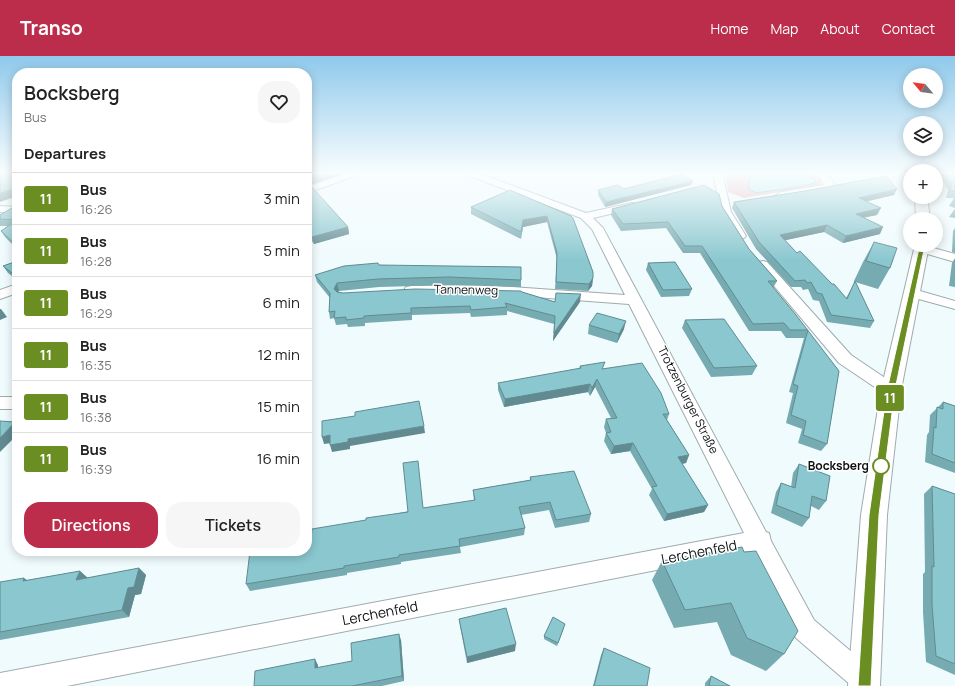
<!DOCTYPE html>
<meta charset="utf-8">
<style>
body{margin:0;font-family:Manrope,sans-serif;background:#f6f6f6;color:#222;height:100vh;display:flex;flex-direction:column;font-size:15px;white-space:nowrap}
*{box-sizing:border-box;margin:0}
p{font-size:13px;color:#767676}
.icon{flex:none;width:22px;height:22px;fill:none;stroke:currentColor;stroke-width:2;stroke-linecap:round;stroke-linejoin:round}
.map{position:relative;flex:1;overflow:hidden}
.side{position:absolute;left:12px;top:12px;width:300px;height:488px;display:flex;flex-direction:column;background:#fff;border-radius:16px;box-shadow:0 2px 10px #0003}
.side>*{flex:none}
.badge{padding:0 8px;border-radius:3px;font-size:14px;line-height:26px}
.needle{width:26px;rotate:299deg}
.buttons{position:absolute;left:903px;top:12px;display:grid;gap:8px}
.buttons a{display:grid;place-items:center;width:40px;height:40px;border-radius:50%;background:#fff;box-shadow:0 2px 10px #0003;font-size:20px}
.map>.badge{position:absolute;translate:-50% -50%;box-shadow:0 0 0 2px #fff}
h2{padding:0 12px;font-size:15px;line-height:36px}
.round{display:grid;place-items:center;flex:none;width:42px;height:42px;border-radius:16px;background:#f6f6f6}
.head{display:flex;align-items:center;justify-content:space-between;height:68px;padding:0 12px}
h1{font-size:19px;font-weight:600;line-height:30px}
.action{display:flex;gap:8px;margin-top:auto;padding:8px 12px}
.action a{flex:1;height:46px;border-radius:16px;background:#bc2c4b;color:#fff;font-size:16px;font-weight:600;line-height:46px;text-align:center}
.action a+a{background:#f6f6f6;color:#222}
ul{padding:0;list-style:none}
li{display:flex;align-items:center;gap:12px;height:52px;padding:0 12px;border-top:1px solid #e0e0e0}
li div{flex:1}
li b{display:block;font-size:15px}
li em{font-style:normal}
li .badge{min-width:44px;font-weight:700;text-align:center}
header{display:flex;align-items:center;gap:24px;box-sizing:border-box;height:56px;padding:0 20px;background:#bc2c4b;color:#fff}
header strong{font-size:19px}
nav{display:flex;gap:22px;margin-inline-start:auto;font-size:14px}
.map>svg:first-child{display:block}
.forest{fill:#eab4b8}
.water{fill:#a9e8ef;stroke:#7aa7ac}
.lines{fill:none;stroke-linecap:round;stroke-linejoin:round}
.minor-casing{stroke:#a0abac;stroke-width:2}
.tertiary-casing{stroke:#a0abac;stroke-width:2}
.minor{fill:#fff;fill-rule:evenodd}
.tertiary{fill:#fff;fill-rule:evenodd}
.wall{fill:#77abb2}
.shaded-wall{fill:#618b91}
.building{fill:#8ac7cf;stroke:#618b91}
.line{fill:#6b8e23;stroke:#fff}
.stop-dot{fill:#fff;stroke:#6b8e23;stroke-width:2}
.labels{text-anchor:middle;stroke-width:3;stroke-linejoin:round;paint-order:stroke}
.street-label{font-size:12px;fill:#0d1011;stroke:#fff}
.stop-label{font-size:12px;font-weight:bold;fill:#0d1011;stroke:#fff;text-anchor:end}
.near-street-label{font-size:14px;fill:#0d1011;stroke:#fff}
</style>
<header>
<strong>Transo</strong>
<nav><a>Home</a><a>Map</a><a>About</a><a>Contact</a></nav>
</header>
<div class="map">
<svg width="955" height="630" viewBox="0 0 955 630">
<rect width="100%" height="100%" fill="#f0fbfd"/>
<path class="forest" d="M730,117H764L751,119L748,132L756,137L798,131L811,121L790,117L812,118L821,123V128L815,130L744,142L728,136L726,121Z"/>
<path class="water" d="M764,117C780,117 802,114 815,124V127L798,131L756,137L748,132L751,119Z"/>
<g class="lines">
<defs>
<path id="minor" d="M347,117H360L358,119L307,137V131Z
M466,117H478L586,157L632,147L636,148L637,150L636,152L593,162L603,172L766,476L769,477L771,485L814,564L873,614L877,623L874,630H852L796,582L753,495L67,630H0V617L744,477L629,248L483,237H406L404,234L406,231L411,230L483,229L625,239L592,173L581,162L467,119Z
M713,117H722L731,156L746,180L744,182H736L721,156Z
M818,117H826L834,127L832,133L781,142L776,139L781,136L824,129Z
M0,150L17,151V157L0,156Z
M917,189H923L955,198V206L917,195L915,192Z
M763,205L767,206L851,299L897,330L899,334L897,338L891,340L885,338L839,307L759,212L757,209L759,206Z
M17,228V237L0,243V234Z
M913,233L955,245V253L908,240L906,237L908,234Z
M0,341H17V353H0Z"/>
<path id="tertiary" d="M915,141H927L930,163H916Z
M915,189H929L901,334L887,459L880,630H848L861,459L881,334Z"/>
</defs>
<use href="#minor" class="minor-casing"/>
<use href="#tertiary" class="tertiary-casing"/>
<use href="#minor" class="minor"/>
<use href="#tertiary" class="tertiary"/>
</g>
<path class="wall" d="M307,117H347L309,129L307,128Z
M939,117H955V152L949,150L954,142H946L948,134Z
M691,129L605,151L598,139V134Z
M307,131L348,171L349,178L314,188L307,179Z
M894,139L866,145L877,159L864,161L880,178L843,187L824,176L785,184L797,197L846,242L855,226L854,225L863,206L874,186L890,212L878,233L855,226L874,265L870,272L827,266L819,245L813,244L808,233L803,234L801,231H791L756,193L732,152L734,146Z
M17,149V193L5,181L1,175L8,170H0V159Z
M722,150L749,193L777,225L773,232L839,315L827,388L821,395L798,387L802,373L786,367L793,337L789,336L804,282H786L781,275H749L700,197H683L666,172L621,175L611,159L612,153Z
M471,151L571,160L593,222L592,230L588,235L555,233L557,203L547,166L523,171L521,183L471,158Z
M955,153V162L949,161L954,154Z
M955,172V197L952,196L953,175Z
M955,202V231L949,230L952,207Z
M17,205V224L8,217L3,210Z
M648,207L692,233L689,240L661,241L646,214Z
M379,209L521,224V231L449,229L379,231L339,235L338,236L343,237L522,236L555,246L556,237L580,246L553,285L554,268L507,255V259L471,261L470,257L412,259V264L365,267V270L348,271L347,268L336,269L334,262L330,263L329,256L330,242L317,226L315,219Z
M685,264L757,310L752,319L711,321L682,272Z
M589,269L624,273L617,287L588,278Z
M580,310L604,313L669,358L667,364L689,399L686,407L682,408L708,449L704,456L664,465L649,439L652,433L630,395L611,398L604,385L606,377L604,371L606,363L611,362L595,331L590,340L588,336L504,351L498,334V327L579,313Z
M943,346L955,350V417L925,406L927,379L929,376L930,359Z
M799,408L826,445L819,454L811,450L809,462L802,471L771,457L776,436L781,427L791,431L793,417Z
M530,421L591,458L589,466L555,472L549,454L521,459L525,472L524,479L460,491L461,497L401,506V508L347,517V519L250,535L246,528L311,484L366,464L423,452L474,445L473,434L530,424Z
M932,430L955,438V619L926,606L923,556V518L925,516L924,438Z
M742,491L784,598L766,615L731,599L717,566L674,572L652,524L662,505Z
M139,512L146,519L141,538L135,539L129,561L0,584V526L28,524L80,515L87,522Z
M459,563L515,595L467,607L460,570Z
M564,572L557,590L544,583V580Z
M401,584L404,625L382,630H254L318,609V612L352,605Z
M604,592L647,630H593L601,599Z
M711,620L730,630H705V627Z"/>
<path class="shaded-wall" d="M325,117H347L309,129L307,122Z
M693,125L691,129L605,151L606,146Z
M17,132V140L0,146V137Z
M897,133L894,139L856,148L859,142Z
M881,152L877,159L853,164L856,158Z
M547,160V166L523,171L521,183L523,164Z
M827,169L824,176L777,186L780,179Z
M348,171L349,178L314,188L312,181Z
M883,171L880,178L843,187L846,180Z
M593,222L592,230L588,235L589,228Z
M337,227L339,235L336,240L334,233Z
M581,238L580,246L553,285L554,277Z
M0,253H1L7,261L0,264Z
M626,265L624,273L617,287L619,278Z
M597,323L595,331L590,340L592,332Z
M590,328L588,336L504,351L505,343Z
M15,366L17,368V379L0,396V382Z
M424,370L425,377L350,390V393L332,396L330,389L348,383Z
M330,379L332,387L324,388L322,381Z
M633,387L630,395L611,398L614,390Z
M689,399L686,407L675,409L678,401Z
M708,449L704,456L664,465L667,458Z
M139,512L146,519L141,538L135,539L129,561L122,554L128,532Z
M80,515L88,522L76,524Z
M24,522L34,529L23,525Z
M399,578L401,584L404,625L402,620Z
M516,588L515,595L467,607V601Z
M315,603L318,609V618L315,612Z"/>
<path class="building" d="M0,117H17V132L0,137Z
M307,117H325L307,122Z
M947,117H955V135H950L952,127Z
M682,118L693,125L606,146L598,134L618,129L624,133Z
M886,120L897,133L859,142L881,152L856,158L883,171L846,180L827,169L780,179L797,197L800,195L832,228H834L847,243L855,225L874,265L831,259L822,238L817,237L811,226L807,227L805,224L795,225L759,186L734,146L805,135Z
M704,129L719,138L722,150L749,193L777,225H768L796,259L839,315L827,388L803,379L806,365L791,359L798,330L793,328L808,274H790L784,267L753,268L702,190H685L668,166L623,168L612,153Z
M311,130L348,171L312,181L307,174V131Z
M510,134L571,160L573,162L593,216V222L589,228L556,226L557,197L547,160L523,164L521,176L471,151Z
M17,149V164L0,163V159Z
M17,164V190L1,175Z
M874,186L897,192L890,212L866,205Z
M17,205V221L3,210Z
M675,206L692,233L663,234L648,207Z
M378,207L379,209L521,211V224L449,221L378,223L337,227L334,233L337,236L343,237L415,233L521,235L522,236L555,246L556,237L581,238L554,277L555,260L505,247L507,251L471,254L470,250L411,252V257L364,260V262L346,264V261L334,262L335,255L329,256L330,237L315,219L344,210Z
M597,257L626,265L619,278L589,269Z
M724,263L757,310L714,312L685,264Z
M605,306L602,313L642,307L661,337L669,358H663L689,399L678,401L708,449L667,458L652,431L657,430L633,387L614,390L606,377L611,376L606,363L617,362L597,323L592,332L590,328L505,343L498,327L581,312L580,310Z
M419,345L424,370L348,383V386L330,389V379L322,381V365L355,360V356Z
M943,346L955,350V407L932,398L934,371L936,372L937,351L943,353Z
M0,365L15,366L0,382Z
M418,405L423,452L475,444L473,434L531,424L530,421L574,415L591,458L556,464L550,446L519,451L525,472L459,483L460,490L399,499V501L344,510V512L246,528L250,495H307V484H311L312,473L366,464V462L408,456L403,407Z
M799,408L830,420L826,445L812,440L809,462L776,449L781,427L795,432Z
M932,430L955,438V608L936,600L932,549V510L934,511Z
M742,491L744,496L756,495L798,575L784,598L747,582L731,547L685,554L662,505Z
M139,512L134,531L128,532L122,554L0,576V526L24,522L23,525L80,515L76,524Z
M506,552L516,588L467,601L459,563Z
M553,561L565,568L558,587L544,580Z
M399,578L402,620L352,630H254L255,615L315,603V612L352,605L351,587Z
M604,592L650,612L647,630H594Z
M711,620L730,630H709Z"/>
<linearGradient id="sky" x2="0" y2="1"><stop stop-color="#8fc9eb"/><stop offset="0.57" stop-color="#f8fdfe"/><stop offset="1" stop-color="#f8fdfe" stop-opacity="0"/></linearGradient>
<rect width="955" height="205" fill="url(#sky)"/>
<path class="line" d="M920,188L925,189L895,334L879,459L871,630H858L869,459L887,334Z"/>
<circle class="stop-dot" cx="881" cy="410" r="8"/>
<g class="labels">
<g class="street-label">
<text transform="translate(466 234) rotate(1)" y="4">Tannenweg</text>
<text transform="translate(688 344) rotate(63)" y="4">Trotzenburger Straße</text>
</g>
<g class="stop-label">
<text x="869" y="414">Bocksberg</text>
</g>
<g class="near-street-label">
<text transform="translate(699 496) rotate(-11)" y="5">Lerchenfeld</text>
<text transform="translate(380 557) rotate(-11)" y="5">Lerchenfeld</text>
</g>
</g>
</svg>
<div class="buttons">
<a><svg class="needle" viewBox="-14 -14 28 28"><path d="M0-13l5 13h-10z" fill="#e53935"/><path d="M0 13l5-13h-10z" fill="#767676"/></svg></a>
<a><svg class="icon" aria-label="layers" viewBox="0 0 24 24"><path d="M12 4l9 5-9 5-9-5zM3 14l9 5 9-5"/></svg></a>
<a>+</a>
<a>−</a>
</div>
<b class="badge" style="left:890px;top:342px;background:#6b8e23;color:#fff">11</b>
<section class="side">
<div class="head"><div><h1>Bocksberg</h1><p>Bus</p></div><a class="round"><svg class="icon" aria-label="heart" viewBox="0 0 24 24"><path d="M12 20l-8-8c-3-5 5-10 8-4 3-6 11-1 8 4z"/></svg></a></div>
<h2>Departures</h2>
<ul>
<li><span class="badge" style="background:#6b8e23;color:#fff">11</span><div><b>Bus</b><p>16:26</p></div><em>3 min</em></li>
<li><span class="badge" style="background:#6b8e23;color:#fff">11</span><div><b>Bus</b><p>16:28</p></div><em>5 min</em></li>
<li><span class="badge" style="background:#6b8e23;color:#fff">11</span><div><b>Bus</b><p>16:29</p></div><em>6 min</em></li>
<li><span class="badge" style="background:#6b8e23;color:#fff">11</span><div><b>Bus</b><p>16:35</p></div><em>12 min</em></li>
<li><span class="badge" style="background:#6b8e23;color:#fff">11</span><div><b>Bus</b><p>16:38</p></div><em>15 min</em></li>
<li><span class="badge" style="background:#6b8e23;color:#fff">11</span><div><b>Bus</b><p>16:39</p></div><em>16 min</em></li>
</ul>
<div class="action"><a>Directions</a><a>Tickets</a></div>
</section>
</div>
